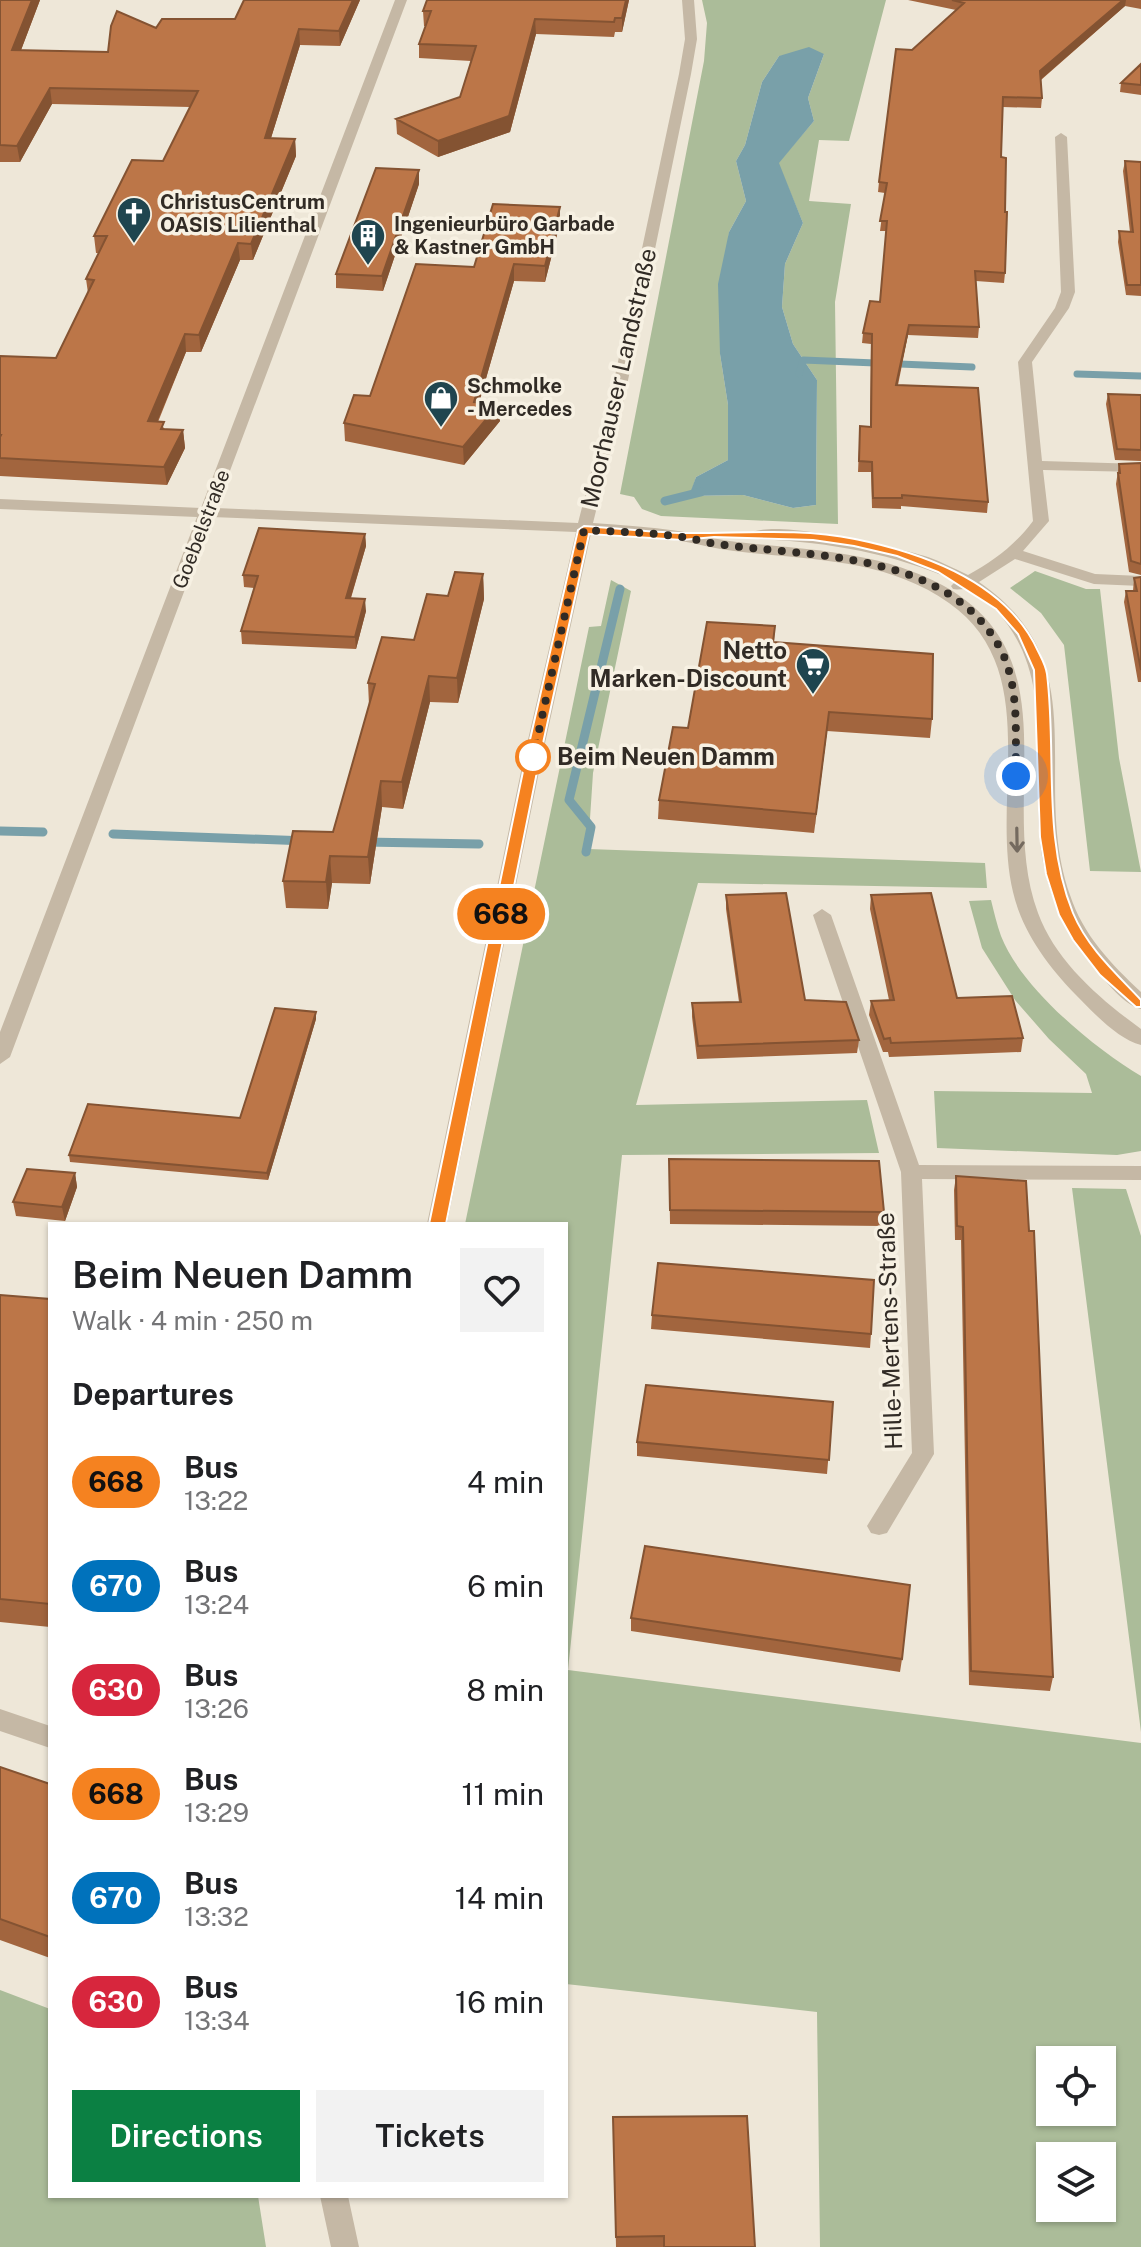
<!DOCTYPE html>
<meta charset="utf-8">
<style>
body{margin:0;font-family:"Public Sans",sans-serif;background:#f2f2f2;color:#202124;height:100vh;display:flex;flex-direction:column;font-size:30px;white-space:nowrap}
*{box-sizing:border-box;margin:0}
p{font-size:26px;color:#757577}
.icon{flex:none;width:44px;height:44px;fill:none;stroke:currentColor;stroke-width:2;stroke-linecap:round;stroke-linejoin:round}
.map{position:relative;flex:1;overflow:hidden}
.drawer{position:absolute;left:48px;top:1222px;width:520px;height:976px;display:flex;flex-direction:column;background:#fff;border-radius:0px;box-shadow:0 2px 6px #0004}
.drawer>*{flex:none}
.badge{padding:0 16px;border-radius:26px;font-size:28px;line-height:52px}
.tools{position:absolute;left:1036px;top:2046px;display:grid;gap:16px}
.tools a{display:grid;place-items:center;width:80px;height:80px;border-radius:0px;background:#fff;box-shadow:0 2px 6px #0004;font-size:40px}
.you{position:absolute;width:40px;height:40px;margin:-20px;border:6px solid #fff;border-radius:50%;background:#1a73e8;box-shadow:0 0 0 12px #1a73e833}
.map>.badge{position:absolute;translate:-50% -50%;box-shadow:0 0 0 4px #fff}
h2{padding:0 24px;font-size:30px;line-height:72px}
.round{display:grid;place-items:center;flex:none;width:84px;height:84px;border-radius:0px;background:#f2f2f2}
.overview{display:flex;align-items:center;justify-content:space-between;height:136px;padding:0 24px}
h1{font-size:38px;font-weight:600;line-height:60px}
.cta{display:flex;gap:16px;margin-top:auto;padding:16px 24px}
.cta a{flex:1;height:92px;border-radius:0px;background:#0b8043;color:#fff;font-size:32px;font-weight:600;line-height:92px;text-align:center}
.cta a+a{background:#f2f2f2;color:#202124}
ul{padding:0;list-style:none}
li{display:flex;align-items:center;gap:24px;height:104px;padding:0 24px}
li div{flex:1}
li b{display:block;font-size:30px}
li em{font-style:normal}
li .badge{min-width:88px;font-weight:700;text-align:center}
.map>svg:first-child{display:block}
.green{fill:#abbc99;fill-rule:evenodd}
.water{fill:#79a0a9}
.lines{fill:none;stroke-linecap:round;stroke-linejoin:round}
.stream-far1{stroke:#79a0a9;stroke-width:7}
.stream{stroke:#79a0a9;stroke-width:9}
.minor{fill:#c5b8a5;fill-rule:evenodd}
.wall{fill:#a2653e}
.shaded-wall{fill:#845332}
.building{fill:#bc7648;stroke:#845332;stroke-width:2}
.oneway{stroke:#746a5f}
.line{fill:#f58220;stroke:#fff;stroke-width:2}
.walk{stroke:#312b25;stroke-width:8;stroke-dasharray:0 14.4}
.stop-dot{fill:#fff;stroke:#f58220;stroke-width:4}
.labels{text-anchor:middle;stroke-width:7;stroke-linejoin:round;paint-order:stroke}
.far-poi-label{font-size:20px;font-weight:bold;fill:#312b25;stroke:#f7f1e3;text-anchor:start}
.far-street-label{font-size:20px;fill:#312b25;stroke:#f7f1e3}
.street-label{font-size:24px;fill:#312b25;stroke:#f7f1e3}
.poi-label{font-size:24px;font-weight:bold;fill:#312b25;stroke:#f7f1e3;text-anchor:end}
.stop-label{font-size:24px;font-weight:bold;fill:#312b25;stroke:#f7f1e3;text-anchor:start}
</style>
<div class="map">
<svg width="1141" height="2247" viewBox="0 0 1141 2247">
<rect width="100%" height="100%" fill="#eee7d8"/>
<path class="green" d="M702,0H886L849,141L819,140L809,201L851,204L835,302L838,524L661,516L642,509L634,497L620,494L704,61L707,23ZM824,54L808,98L814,121L778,163L803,223L785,264L782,307L793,344L817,380L816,505L793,508L743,495L690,496L696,477L728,460V405L720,354L729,232L746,201L736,161L745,145L762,82L779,56Z
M1035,571L1086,589H1100L1119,758L1141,872L1090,871L1064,645L1041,613L1010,588Z
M611,580L631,591L593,773L588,849L985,863L987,888L698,883L636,1105L867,1100L879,1153L622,1155L568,1670L1141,1743V2247H820L817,2012L566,1984V1224H465L589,627L601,626ZM1050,2060H1102V2112H1050ZM1050,2156H1102V2208H1050Z
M991,900C994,912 997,925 1001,936C1021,988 1094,1048 1141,1076V1151L1117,1155L937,1148L934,1091L1092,1093L1086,1074L1049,1039L1015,1000L982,948L969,901Z
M1072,1188L1126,1189L1141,1236V1732Z
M0,1990L50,2009V2196H258L266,2247H0Z"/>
<path class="water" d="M809,47L824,54L808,98L814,121L779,163L803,223L785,264L782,307L793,344L817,380L816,505L793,508L743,495L689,496L696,477L728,460V405L720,354L718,284L729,232L746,201L736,161L745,145L762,82L779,56Z"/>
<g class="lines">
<path class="stream-far1" d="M799,374L803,360L972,367
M1077,374L1141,376"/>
<path class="stream" d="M665,501L701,492
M0,831L43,832
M113,834L307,841
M364,842L479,844
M586,852L591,827L569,800L620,589"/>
<path class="minor" d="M395,0H407L216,508L578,523L612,390L679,74L685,39L682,0H694L697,39L691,74L626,390L593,523C621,525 650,527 678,531C698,534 717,540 737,542C808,550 880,551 944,586C1074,659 996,800 1038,913C1056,962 1100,999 1141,1029V1045C1117,1039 1092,1011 1075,994C1047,965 1022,931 1013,892C990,796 1044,670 949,603C886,558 808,560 734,551C716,549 699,544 681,541C651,536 621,534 591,533L542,757L447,1224H427L524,757L576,532L212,517L10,1057L0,1064V1032L197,517L0,509V499L201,508Z
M1061,133L1067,137L1075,292L1069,308L1032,362L1042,461L1141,464V472L1043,470L1049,521L1023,551L1095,574L1141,576V586L1094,584L1015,559L979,582C1100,665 1029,778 1070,895C1083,935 1111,964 1141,992V1009C1124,1005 1107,983 1096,969C1070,939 1052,905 1044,867C1025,776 1063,683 995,609C989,603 973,589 965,589C961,589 957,590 953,589L951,586L956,581C892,553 828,542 758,539L750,534C770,517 900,548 928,557C942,562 955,569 968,575C994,561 1016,544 1033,521L1018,362L1055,308L1061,292L1055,137Z
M822,909L831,915L919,1165L1141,1166V1180L922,1179L934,1454L887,1533L879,1535L871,1533L867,1526L912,1453L901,1172L813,915Z
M0,1709L50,1726V1748L0,1731Z
M320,2196H348L359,2247H331Z"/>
</g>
<path class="wall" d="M0,0H40L21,50L108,52L156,28L235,19L360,0L340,46L300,45L271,138L295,139L296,156L253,260H240L201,352H186L158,422L165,429L183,430L185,448L167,485L0,476V356L56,358L88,293L86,279L99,253H96L94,236L163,161L190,107L52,104L20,162H0Z
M629,0L622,32H615L614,37L536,34L510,132L438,157L397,134L396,119L460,97L471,61L419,58V44L426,26H424L423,11Z
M908,0H1141V9L1125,6L1041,80L1042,98L1041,108L1003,107L1001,157L1005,212V273L1004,283L976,281L979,327L978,338L908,335L898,385L988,502L987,513L901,506V509L872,508L871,472H858L860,426H870L871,344L862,343L863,333L880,302L886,231H880L885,193L878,192L879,182L912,50L956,10Z
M1141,64V95L1120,92L1121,83Z
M1125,161L1141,162V296L1126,295L1118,242L1119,231L1130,232L1123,171Z
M419,170V184L383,291L336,288V274Z
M560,223L545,282L514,281L479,403L500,421L464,465L345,441L344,423L370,396Z
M1108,394L1141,395V461L1115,460L1106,404Z
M1141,463V575L1129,572L1116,484L1119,464Z
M365,534L366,546L351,598L366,611L356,649L242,644L241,631L254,588L244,587L243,575Z
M483,574L484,599L458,703L430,702L403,809L382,807L370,884L332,883L328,909L286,908L283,881L333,832L369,705L368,683L414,640L448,596Z
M1141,577V682H1138L1124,602L1126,591H1133L1134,578Z
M775,626L774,642L932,719L930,738L827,731L814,833L658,819L659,800L688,728Z
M726,895L805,1000L859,1040L857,1053L697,1059L692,1017V1003L739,1002L726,909Z
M871,895L957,998L1023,1038L1021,1052L889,1057L888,1052H883L869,1015L871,1001L889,1000L870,909Z
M316,1012V1019L268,1180L70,1162L69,1155L240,1118Z
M669,1159L884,1212L883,1226L670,1224Z
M75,1173L77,1187L65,1221L16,1216L13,1202Z
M956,1176L1029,1231L1053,1677L1050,1691L969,1685L961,1240H955L954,1190Z
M0,1295L50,1299V1627L0,1622Z
M652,1315L871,1334L870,1348L651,1329Z
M833,1402L827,1474L637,1456V1442Z
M631,1618L902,1659L900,1672L631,1631Z
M0,1767L50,1784V1958L0,1940Z
M613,2117L755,2247H616Z"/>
<path class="shaded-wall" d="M32,0H40L15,66L12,50Z
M353,0H360L340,46L339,31Z
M626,0H629L622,32V18Z
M1123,0H1126L1125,6L1039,81L1040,71Z
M535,19L536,34L510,132L438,157V141Z
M299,29L300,45L266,154L265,138Z
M50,88L52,104L20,162L17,146Z
M295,139L296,156L253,260L251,244Z
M419,170V184L383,291L382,276Z
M560,207V223L545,282V266Z
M238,243L240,260L201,352L199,335Z
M514,264V281L474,420V402Z
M909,325L908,335L895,395L896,385Z
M185,334L186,352L150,439L148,421Z
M499,404L500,421L464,465L463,447Z
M183,430L185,448L167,485L164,467Z
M365,534L366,546L347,610L346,598Z
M483,574L484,599L458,703L457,678Z
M365,599L366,611L356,649L355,637Z
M429,676L430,702L403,809L402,782Z
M829,712L827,731L814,833L816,814Z
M381,781L382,807L370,884L368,857Z
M330,856L332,883L328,909L326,882Z
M316,1012V1019L268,1180L267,1173Z
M75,1173L77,1187L65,1221L62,1207Z"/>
<path class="building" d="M0,0H32L12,50L108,52L111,26L117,11L156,28L162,19H235L244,0H353L339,31L299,29L265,138L295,139L251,244L238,243L199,335L185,334L148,421L164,422L161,429L183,430L164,467L0,458V437L1,435H0V356L56,358L94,280L86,279L107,236H94L132,160L163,161L198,91L50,88L17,146L0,145Z
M427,0H626L622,18H615L614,22L535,19L509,116L438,141L396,119L460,97L476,46L419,44L431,11H423Z
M952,0H1123L1040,71L1042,98L1003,97L1001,157L1006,158L1005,212H1007L1005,273L975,271L979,327L909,325L896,385L978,388L988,502L902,495V498H873L872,462L859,461L860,426L871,427L872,334L863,333L870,301L880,302L887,221H880L887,183L879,182L896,49L912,50L964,3Z
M1141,64V85L1121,83Z
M1125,161L1141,162V285H1127L1119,231L1133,232Z
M376,168L419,170L382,276L336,274Z
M493,204L560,207L545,266L514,264L474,402L499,404L463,447L344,423L354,395L370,396L416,264L474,267Z
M1108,394L1141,395V450L1117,449Z
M1141,463V564L1131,561L1118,473H1120L1119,464Z
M259,528L365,534L346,598L365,599L355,637L241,631L258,576L243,575Z
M455,572L483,574L457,678L429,676L402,782L381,781L368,857L330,856L326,882L283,881L293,831L333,832L375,684L368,683L382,637L414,640L427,594L448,596Z
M1141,577V670L1126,591H1137L1134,578Z
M707,622L775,626L773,642L933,654L932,719L829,712L816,814L659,800L673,727L688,728Z
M786,893L805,1000L846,1002L859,1040L698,1046L692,1003L741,1002L726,895Z
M931,893L957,998L1012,996L1023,1038L891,1043L890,1038L884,1039L871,1001L894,1000L871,895Z
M275,1008L316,1012L267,1173L69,1155L88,1104L240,1118Z
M669,1159L879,1161L884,1212L670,1210Z
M27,1169L75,1173L62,1207L13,1202Z
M956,1176L1026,1181L1029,1231H1034L1053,1677L971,1671L963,1227L957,1226Z
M658,1263L874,1280L871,1334L652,1315Z
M0,1295L50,1299V1604L0,1599Z
M646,1385L833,1402L829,1460L637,1442Z
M645,1546L910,1585L902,1659L631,1618Z
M0,1767L50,1784V1937L0,1919Z
M747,2116L755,2247H664V2236L616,2237L613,2117Z"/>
<defs><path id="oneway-shaft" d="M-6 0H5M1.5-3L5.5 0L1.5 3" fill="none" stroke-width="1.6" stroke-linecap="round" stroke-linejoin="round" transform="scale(2)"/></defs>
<use class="oneway" href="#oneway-shaft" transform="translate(1017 840) rotate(89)"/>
<path class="line" d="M584,526C616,528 648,532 680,533C739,534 797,527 855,539C924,553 1007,583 1038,651C1042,659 1046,666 1047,674C1057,754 1042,836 1073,913C1088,949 1118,975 1141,1000V1007H1136L1100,975L1073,940L1059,915L1046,874L1040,837L1034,670L1018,634L996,609L938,572L897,556L854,546L813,540L714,537L682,540L589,534L540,757L446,1224L443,1228H432L429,1224L526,757L578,530Z"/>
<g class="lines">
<path class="walk" d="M533,757L584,530C616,532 649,532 681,537C693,538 705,543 717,544C811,557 949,551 1001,650C1020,688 1015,735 1016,776"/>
</g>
<defs>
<symbol id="church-pin" viewBox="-11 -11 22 30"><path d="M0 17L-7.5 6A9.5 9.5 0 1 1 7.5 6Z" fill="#1f454f" stroke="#f7f1e3"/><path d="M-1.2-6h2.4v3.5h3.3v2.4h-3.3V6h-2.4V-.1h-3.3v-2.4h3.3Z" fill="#fff"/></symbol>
<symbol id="building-pin" viewBox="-11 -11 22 30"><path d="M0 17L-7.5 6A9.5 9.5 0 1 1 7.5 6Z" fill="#1f454f" stroke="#f7f1e3"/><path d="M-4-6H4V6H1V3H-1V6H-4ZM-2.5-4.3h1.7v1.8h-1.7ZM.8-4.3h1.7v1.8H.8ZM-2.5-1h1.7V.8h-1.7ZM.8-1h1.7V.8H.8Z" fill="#fff"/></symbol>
<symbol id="shop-pin" viewBox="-11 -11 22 30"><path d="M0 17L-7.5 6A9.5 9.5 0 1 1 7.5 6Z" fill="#1f454f" stroke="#f7f1e3"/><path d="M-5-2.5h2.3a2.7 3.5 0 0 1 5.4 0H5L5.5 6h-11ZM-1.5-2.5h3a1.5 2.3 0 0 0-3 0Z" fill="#fff"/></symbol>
<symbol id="supermarket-pin" viewBox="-11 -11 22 30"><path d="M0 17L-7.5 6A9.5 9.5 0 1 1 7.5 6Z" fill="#1f454f" stroke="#f7f1e3"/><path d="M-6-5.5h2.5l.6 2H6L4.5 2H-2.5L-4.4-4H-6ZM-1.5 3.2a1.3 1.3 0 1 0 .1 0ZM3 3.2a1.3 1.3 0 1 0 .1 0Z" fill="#fff"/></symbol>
</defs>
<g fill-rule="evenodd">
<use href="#church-pin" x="114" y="194" width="40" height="54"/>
<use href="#building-pin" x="348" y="216" width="40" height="54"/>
<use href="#shop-pin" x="421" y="378" width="40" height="54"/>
<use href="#supermarket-pin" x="793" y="645" width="40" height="54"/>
</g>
<circle class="stop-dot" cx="533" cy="757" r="16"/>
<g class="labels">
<g class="far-poi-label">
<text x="160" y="209">ChristusCentrum<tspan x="160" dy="23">OASIS Lilienthal</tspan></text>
<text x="394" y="231">Ingenieurbüro Garbade<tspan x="394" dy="23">&amp; Kastner GmbH</tspan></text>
<text x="467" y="393">Schmolke<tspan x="467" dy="23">- Mercedes</tspan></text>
</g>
<g class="far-street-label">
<text transform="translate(201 529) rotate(-69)" y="7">Goebelstraße</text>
</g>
<g class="street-label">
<text transform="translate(619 378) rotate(-77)" y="8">Moorhauser Landstraße</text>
<text transform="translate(890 1331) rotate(-92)" y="8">Hille-Mertens-Straße</text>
</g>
<g class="poi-label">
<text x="787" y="659">Netto<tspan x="787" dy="28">Marken-Discount</tspan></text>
</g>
<g class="stop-label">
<text x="557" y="765">Beim Neuen Damm</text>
</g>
</g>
</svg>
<div class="tools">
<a><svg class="icon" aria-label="locate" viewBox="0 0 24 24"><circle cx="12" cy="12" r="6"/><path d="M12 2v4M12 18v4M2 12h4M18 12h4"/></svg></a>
<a><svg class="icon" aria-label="layers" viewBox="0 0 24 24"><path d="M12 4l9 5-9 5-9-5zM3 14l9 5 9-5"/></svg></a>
</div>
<div class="you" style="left:1016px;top:776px"></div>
<b class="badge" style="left:501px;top:914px;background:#f58220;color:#111">668</b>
<section class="drawer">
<div class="overview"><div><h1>Beim Neuen Damm</h1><p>Walk · 4 min · 250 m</p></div><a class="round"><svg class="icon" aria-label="heart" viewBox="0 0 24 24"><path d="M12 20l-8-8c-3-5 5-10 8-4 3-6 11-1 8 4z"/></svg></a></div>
<h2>Departures</h2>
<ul>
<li><span class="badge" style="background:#f58220;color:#111">668</span><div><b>Bus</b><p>13:22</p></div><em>4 min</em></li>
<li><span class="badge" style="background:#0072bc;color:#fff">670</span><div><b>Bus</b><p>13:24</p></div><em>6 min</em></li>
<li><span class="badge" style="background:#d7263d;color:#fff">630</span><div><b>Bus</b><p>13:26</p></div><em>8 min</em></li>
<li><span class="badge" style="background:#f58220;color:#111">668</span><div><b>Bus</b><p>13:29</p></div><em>11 min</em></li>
<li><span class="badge" style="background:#0072bc;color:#fff">670</span><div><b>Bus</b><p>13:32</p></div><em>14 min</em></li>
<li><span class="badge" style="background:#d7263d;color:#fff">630</span><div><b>Bus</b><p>13:34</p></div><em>16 min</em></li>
</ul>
<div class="cta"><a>Directions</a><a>Tickets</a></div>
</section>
</div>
